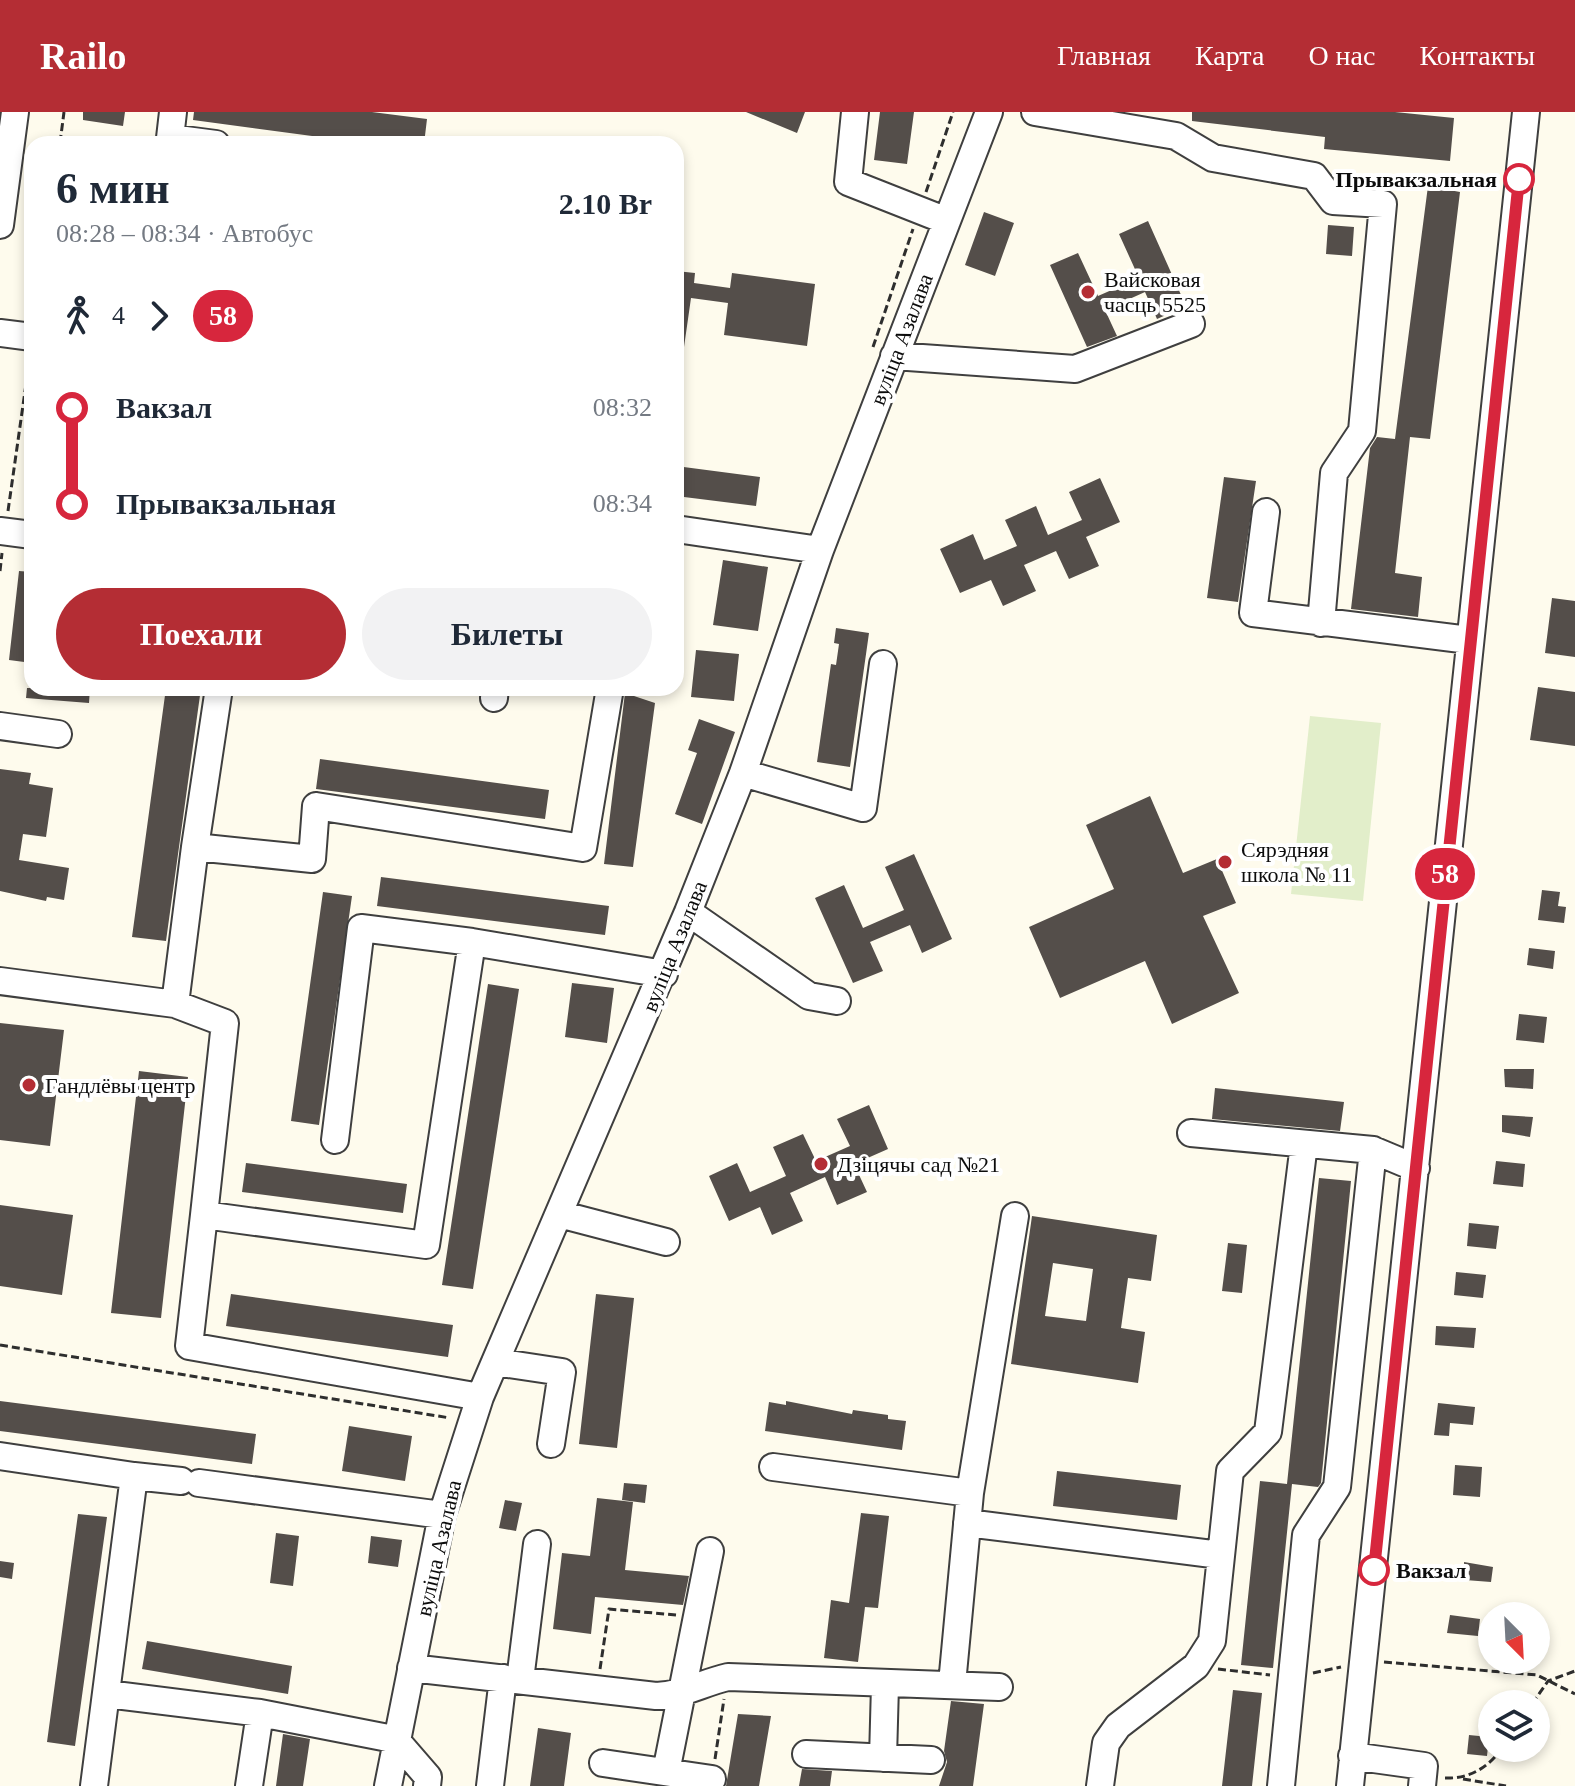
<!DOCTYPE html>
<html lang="ru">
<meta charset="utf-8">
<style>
body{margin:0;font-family:Georgia,serif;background:#f2f2f3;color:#1f2937;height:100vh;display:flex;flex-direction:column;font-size:30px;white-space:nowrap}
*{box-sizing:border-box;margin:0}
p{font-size:26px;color:#747a83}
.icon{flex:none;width:44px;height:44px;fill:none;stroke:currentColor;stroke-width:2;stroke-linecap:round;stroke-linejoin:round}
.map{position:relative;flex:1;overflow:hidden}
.side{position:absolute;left:24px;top:24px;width:660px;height:560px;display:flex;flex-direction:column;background:#fff;border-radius:24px;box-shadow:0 4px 12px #0003}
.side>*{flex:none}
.badge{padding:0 16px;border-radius:26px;font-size:28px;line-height:52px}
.needle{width:52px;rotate:156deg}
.fabs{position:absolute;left:1478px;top:1490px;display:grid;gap:16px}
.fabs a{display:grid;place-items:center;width:72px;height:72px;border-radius:50%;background:#fff;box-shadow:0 4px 12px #0003;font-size:40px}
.map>.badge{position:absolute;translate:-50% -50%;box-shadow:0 0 0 4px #fff}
.legs{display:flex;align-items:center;gap:12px;height:88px;padding:0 32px;font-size:26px}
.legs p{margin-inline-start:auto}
.head{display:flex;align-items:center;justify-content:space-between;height:136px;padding:0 32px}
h1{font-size:44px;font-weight:600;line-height:60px}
.primary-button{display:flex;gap:16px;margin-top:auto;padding:16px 32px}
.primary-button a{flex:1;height:92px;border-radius:48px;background:#b42d34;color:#fff;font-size:32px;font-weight:600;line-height:92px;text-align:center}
.primary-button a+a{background:#f2f2f3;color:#1f2937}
ul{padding:0 32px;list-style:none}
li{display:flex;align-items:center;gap:28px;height:96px;font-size:30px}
li i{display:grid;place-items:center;width:12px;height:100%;margin:0 10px;background:currentColor}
li i::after{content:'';width:20px;height:20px;margin:-10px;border:6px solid;border-radius:50%;background:#fff}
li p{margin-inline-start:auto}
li:first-child i{background:linear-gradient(#0000 50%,currentColor 0)}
li:last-child i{background:linear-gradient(currentColor 50%,#0000 0)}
header{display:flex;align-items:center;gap:48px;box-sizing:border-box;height:112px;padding:0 40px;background:#b42d34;color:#fff}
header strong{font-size:38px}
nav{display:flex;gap:44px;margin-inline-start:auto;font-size:28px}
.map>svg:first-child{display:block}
.pitch{fill:#e2eeca}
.building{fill:#544e4a;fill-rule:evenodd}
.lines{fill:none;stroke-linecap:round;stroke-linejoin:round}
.minor-casing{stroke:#3f3f3f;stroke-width:30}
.path{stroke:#2e2e2e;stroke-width:3;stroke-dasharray:8 4;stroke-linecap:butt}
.minor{stroke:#fff;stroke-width:26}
.line-1-casing{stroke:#fff;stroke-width:18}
.line-1{stroke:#d7263d;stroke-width:12}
.stop-1-dot{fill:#fff;stroke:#d7263d;stroke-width:4}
.poi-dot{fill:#b42d34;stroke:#fff;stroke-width:3}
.labels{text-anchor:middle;stroke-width:8;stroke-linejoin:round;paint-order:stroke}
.stop-label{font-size:22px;font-weight:bold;fill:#0c0c0c;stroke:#fff;text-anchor:end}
.poi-label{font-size:22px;fill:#0c0c0c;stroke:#fff;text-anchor:start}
.street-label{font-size:22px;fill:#0c0c0c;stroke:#fff}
</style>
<header>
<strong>Railo</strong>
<nav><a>Главная</a><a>Карта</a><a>О нас</a><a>Контакты</a></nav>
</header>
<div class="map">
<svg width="1575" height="1674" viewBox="0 0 1575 1674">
<rect width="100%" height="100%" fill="#fefbed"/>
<path class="pitch" d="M1310,604L1381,611L1363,789L1291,782Z"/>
<path class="building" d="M83,0H125L123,14L83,8Z
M194,0H372L427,7L424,32H372L193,8Z
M746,0H805L797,21Z
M880,0H914L907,52L874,48Z
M1192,0H1395L1454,6L1450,49L1324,37L1325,25L1192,9Z
M1428,74L1460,80L1430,327L1410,325L1395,461L1422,465L1418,505L1351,497L1370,336L1377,325L1395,327Z
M984,100L1014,111L995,164L965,153Z
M1148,109L1186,194L1157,207L1145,180L1105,198L1117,224L1087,235L1050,153L1078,141L1098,184L1139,166L1119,122Z
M1328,113L1354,115L1352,144L1326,142Z
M676,159L695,161L694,171L730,176L732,161L815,172L807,234L724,223L728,191L691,186L684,235L676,234Z
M676,354L760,365L756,394L676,384Z
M1224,365L1256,369L1238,490L1207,486Z
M1100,366L1120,410L1086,425L1099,454L1069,467L1056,439L1024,453L1036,479L1003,494L991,468L960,481L940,437L973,422L984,448L1017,434L1005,408L1036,394L1048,423L1082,408L1069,380Z
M723,448L768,455L758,519L713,513Z
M19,459L32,460V551L9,548Z
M1552,486L1575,489V545L1545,541Z
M836,516L869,521L850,655L817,650L831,552L836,553L839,532L834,531Z
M696,538L739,542L734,589L691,585Z
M1538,575L1575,580V634L1530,628Z
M27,576H90L89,591L26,586Z
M166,576H201L166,829L132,825Z
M625,581L655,591L633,755L604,752Z
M699,607L735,620L702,712L675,702L697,641L688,638Z
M320,647L549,678L545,707L316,677Z
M0,657L31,661L29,672L53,676L46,725L23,722L19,748L69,756L64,788L47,785L46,789L0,779Z
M1150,684L1183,761L1217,747L1236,791L1203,804L1239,881L1172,912L1145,849L1060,886L1029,815L1114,777L1086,713Z
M914,742L952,827L922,841L910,813L870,830L883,859L853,871L815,786L844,773L863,816L904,798L885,755Z
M381,765L609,794L605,823L377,794Z
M1542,778L1560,780L1558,794L1566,795L1564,811L1538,808Z
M323,780L352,784L319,1013L291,1009Z
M1529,836L1555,839L1553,857L1527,853Z
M572,871L614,876L607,931L565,925Z
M488,872L519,877L473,1177L442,1173Z
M1519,902L1547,905L1544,931L1516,928Z
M0,911L64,918L50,1034L0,1028Z
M1504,957H1534L1533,977L1505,975Z
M139,959L188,965L161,1206L111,1201Z
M1215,976L1344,990L1340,1019L1212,1007Z
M869,993L888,1037L854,1052L867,1080L837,1093L825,1065L790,1081L803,1109L772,1123L760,1095L729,1109L709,1064L737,1051L750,1080L786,1064L773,1035L803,1022L816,1049L850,1034L837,1007Z
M1502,1003L1533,1005L1530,1025L1502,1020Z
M1496,1049L1525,1052L1523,1075L1493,1072Z
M246,1051L407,1072L403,1101L242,1080Z
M1319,1066L1351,1069L1321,1371L1318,1375L1292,1372L1273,1556L1241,1553L1260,1369L1287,1372Z
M0,1093L73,1103L62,1183L0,1174Z
M1032,1104L1157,1123L1151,1169L1128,1166L1121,1216L1145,1220L1138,1271L1011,1252ZM1053,1151L1093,1157L1086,1209L1045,1204Z
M1469,1111L1499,1114L1496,1137L1467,1134Z
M1228,1131L1247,1133L1242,1181L1222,1179Z
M1456,1160L1486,1163L1483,1186L1454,1183Z
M231,1182L453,1213L448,1245L226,1214Z
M596,1182L634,1186L617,1336L579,1332Z
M1436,1214L1476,1216L1474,1236L1435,1233Z
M0,1289L256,1322L252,1352L0,1319Z
M786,1289L852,1302L853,1298L888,1303V1307L906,1309L902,1338L765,1319L769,1290L786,1293Z
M1438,1291L1475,1295L1473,1313L1450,1311L1449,1324L1434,1323Z
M349,1314L412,1324L405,1369L342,1359Z
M1455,1353L1482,1355L1480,1385L1453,1383Z
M1057,1359L1181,1373L1177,1408L1053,1394Z
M624,1371L647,1373L645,1391L622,1388Z
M597,1386L633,1390L625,1458L689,1464L683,1493L595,1485L591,1522L553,1517L562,1441L590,1444Z
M505,1388L522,1391L516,1419L499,1416Z
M861,1401L889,1404L878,1496L865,1495L858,1550L824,1546L831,1488L849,1491Z
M78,1402L107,1405L75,1634L47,1630Z
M276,1421L299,1424L293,1474L270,1471Z
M371,1424L402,1428L398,1455L368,1451Z
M0,1449L14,1451L12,1467L0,1465Z
M1464,1450L1493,1455L1491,1470L1465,1468Z
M1450,1503L1480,1507L1478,1524L1447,1521Z
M147,1529L292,1554L288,1582L142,1557Z
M1233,1578L1262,1581L1252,1674H1222Z
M951,1589L984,1592L973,1674H939L947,1650L944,1639Z
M738,1602L771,1604L759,1674H726Z
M538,1616L571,1621L564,1674H530Z
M283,1622L310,1627L303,1674H276Z
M1469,1623L1489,1625L1487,1644L1467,1642Z
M802,1657L832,1659L830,1674H799Z"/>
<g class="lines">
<defs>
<path id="minor" d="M173,0L170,26L216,32
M855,0L848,70L947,109
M1035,0L1176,24L1213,46L1314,64L1333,89L1383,92L1362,319L1334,361L1321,511
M0,113L15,0
M0,221L32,225
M894,244L1075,257L1191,212
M1266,400L1253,501L1469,528
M676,417L820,438
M0,419L32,423
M219,576L195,735L312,747L316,694L583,736L610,576
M494,586L495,576
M0,614L58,622
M743,661L863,696L883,552
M688,800L809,884L837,889
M0,869L175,892L225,911L204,1103L426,1133L472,830
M175,892L195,735
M1191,1021L1373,1038L1416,1056
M335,1028L361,816L472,830L664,862
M559,1102L666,1130
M204,1103L189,1234L480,1285
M495,1250L562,1260L551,1332
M0,1344L134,1364
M773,1355L970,1381
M199,1371L442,1403
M967,1411L1220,1443
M411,1556L656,1584C683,1583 702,1571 728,1565L999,1575
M520,1568L537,1432
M952,1572L970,1381L1015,1104
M107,1582L260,1601L383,1625L396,1628L428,1665L427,1674
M806,1642L931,1648
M1352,1644L1424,1654L1422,1674
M883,1646L885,1573
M603,1651L712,1667
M666,1660L710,1439
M94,1674L134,1364L181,1369
M249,1674L260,1601
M388,1674L442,1403L480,1285L688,800L743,661L820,438L989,0
M490,1674L503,1566
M1100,1674L1106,1631L1118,1614L1196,1554L1212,1529L1230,1359L1268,1320L1304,1032
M1281,1674L1306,1423L1337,1375L1373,1038
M1350,1674L1526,0"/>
</defs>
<use href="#minor" class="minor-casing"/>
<path class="path" d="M60,31L64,0
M926,80L953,0
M873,235L913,117
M8,399L30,244
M0,459L2,441
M0,1233L450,1306
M1384,1550L1537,1563L1575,1582
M600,1557L609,1497L676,1503
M1218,1557L1270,1563
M1313,1561L1341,1555
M1532,1592L1548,1569L1575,1559
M715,1647L724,1587
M1445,1666C1469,1667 1488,1656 1502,1636
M1463,1667L1506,1674"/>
<use href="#minor" class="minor"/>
</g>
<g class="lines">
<defs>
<path id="line-1" d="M1374,1458L1519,67"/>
</defs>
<use href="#line-1" class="line-1-casing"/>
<use href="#line-1" class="line-1"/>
</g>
<g class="stop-1-dot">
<circle cx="1519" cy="67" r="14"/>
<circle cx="1374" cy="1458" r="14"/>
</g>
<g class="poi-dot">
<circle cx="1088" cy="180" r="8"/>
<circle cx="1225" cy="750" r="8"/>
<circle cx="29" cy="973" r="8"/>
<circle cx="821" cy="1052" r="8"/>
</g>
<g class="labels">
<g class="stop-label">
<text x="1497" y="75">Прывакзальная</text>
<text x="1396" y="1466" text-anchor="start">Вакзал</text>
</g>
<g class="poi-label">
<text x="1104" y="175">Вайсковая<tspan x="1104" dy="25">часць 5525</tspan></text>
<text x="1241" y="745">Сярэдняя<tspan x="1241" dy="25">школа № 11</tspan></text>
<text x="45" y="981">Гандлёвы центр</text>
<text x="837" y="1060">Дзіцячы сад №21</text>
</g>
<g class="street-label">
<text transform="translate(901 227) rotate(-69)" y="8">вуліца Азалава</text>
<text transform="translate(674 834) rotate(-68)" y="8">вуліца Азалава</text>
<text transform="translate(438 1436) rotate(-77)" y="8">вуліца Азалава</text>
</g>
</g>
</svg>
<div class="fabs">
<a><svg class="needle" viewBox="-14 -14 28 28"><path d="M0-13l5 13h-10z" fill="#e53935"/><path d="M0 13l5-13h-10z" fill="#747a83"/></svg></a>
<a><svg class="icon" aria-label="layers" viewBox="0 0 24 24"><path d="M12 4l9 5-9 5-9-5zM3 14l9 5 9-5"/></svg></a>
</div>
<b class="badge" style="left:1445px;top:762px;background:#d7263d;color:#fff">58</b>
<section class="side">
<div class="head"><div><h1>6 мин</h1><p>08:28 – 08:34 · Автобус</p></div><b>2.10 Br</b></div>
<div class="legs"><svg class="icon" aria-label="walk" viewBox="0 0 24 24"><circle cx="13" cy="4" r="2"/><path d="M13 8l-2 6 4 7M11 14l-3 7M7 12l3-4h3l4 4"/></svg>4<svg class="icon" aria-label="forward" viewBox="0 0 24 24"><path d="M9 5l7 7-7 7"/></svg><b class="badge" style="background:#d7263d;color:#fff">58</b></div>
<ul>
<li><i style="color:#d7263d"></i><b>Вакзал</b><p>08:32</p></li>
<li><i style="color:#d7263d"></i><b>Прывакзальная</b><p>08:34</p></li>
</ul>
<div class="primary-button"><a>Поехали</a><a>Билеты</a></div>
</section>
</div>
